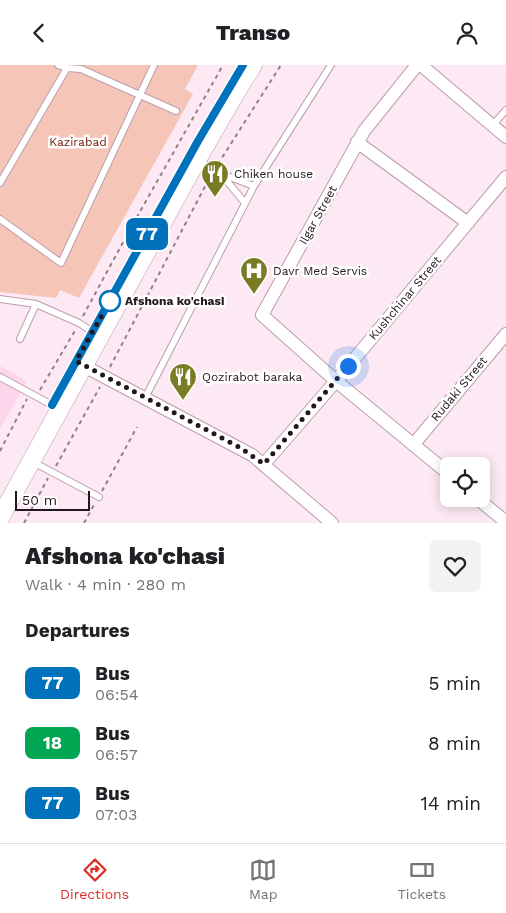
<!DOCTYPE html>
<meta charset="utf-8">
<style>
body{margin:0;font-family:"Work Sans",sans-serif;background:#f2f2f2;color:#202124;height:100vh;display:flex;flex-direction:column;font-size:19px;white-space:nowrap}
*{box-sizing:border-box;margin:0}
p{font-size:16px;color:#757577}
.icon{flex:none;width:28px;height:28px;fill:none;stroke:currentColor;stroke-width:2;stroke-linecap:round;stroke-linejoin:round}
.map{position:relative;height:458px;overflow:hidden}
.drawer{display:flex;flex-direction:column;background:#fff;flex:1}
.drawer>*{flex:none}
.badge{padding:0 10px;border-radius:8px;font-size:18px;line-height:32px}
.tools{position:absolute;left:440px;top:392px;display:grid;gap:10px}
.tools a{display:grid;place-items:center;width:50px;height:50px;border-radius:8px;background:#fff;box-shadow:0 2px 12px #0003;font-size:25px}
.scale{position:absolute;left:15px;bottom:12px;width:75px;box-sizing:border-box;padding-left:5px;border:2px solid #22171d;border-top:0;font-size:14px;line-height:18px;white-space:nowrap;color:#22171d;-webkit-text-stroke:4px #fff;paint-order:stroke}
.you{position:absolute;width:25px;height:25px;margin:-12px;border:4px solid #fff;border-radius:50%;background:#1a73e8;box-shadow:0 0 0 8px #1a73e833}
.map>.badge{position:absolute;translate:-50% -50%;box-shadow:0 0 0 2px #fff}
h2{padding:0 25px;font-size:19px;line-height:45px}
.round{display:grid;place-items:center;flex:none;width:52px;height:52px;border-radius:8px;background:#f2f2f2}
.head{display:flex;align-items:center;justify-content:space-between;height:85px;padding:0 25px}
h1{font-size:24px;font-weight:800;line-height:38px}
ul{padding:0;list-style:none}
li{display:flex;align-items:center;gap:15px;height:60px;padding:0 25px}
li div{flex:1}
li b{display:block;font-size:19px}
li em{font-style:normal}
li .badge{min-width:55px;font-weight:700;text-align:center}
header{display:flex;justify-content:space-between;align-items:center;height:65px;padding:0 25px;background:#fff;font-size:22px;font-weight:800}
.dock{display:flex;justify-content:space-around;align-items:center;height:70px;border-top:1px solid #e0e0e0;background:#fff;font-size:14px;color:#757577}
.dock a{display:grid;justify-items:center;gap:2px}
.dock .current{color:#d93025}
.map>svg:first-child{display:block}
.built{fill:#fed6eb}
.green{fill:#f5c5b8}
.lines{fill:none;stroke-linecap:round;stroke-linejoin:round}
.service-casing{stroke:#bc9dad;stroke-width:8}
.minor-casing{stroke:#bc9dad;stroke-width:14}
.secondary-casing{stroke:#bc9dad;stroke-width:19}
.path{stroke:#908189;stroke-width:2;stroke-dasharray:4 4;stroke-linecap:butt}
.service{stroke:#fff;stroke-width:6}
.minor{stroke:#fff;stroke-width:12}
.secondary{stroke:#fff;stroke-width:18}
.line-casing{stroke:#fff;stroke-width:11}
.line{stroke:#0072bc;stroke-width:8}
.walk{stroke:#22171d;stroke-width:5;stroke-dasharray:0 9}
.stop-dot{fill:#fff;stroke:#0072bc;stroke-width:2.5}
.labels{text-anchor:middle;stroke-width:5;stroke-linejoin:round;paint-order:stroke}
.park-label{font-size:12px;fill:#6e1b04;stroke:#fff}
.poi-label{font-size:12px;fill:#22171d;stroke:#fff;text-anchor:start}
.street-label{font-size:12px;fill:#22171d;stroke:#fff}
.stop-label{font-size:12px;font-weight:bold;fill:#22171d;stroke:#fff;text-anchor:start}
</style>
<header><svg class="icon" aria-label="back" viewBox="0 0 24 24"><path d="M15 5l-7 7 7 7"/></svg>Transo<svg class="icon" aria-label="person" viewBox="0 0 24 24"><circle cx="12" cy="8" r="4"/><path d="M4 21q1-7 8-7t8 7"/></svg></header>
<div class="map">
<svg width="506" height="458" viewBox="0 0 506 458">
<rect width="100%" height="100%" fill="#fde9f3"/>
<path class="built" d="M0,301L27,316L0,364Z"/>
<path class="green" d="M0,0H198L185,24L193,29L79,233L60,225L56,233L0,227Z"/>
<g class="lines">
<defs>
<path id="service" d="M58,0L67,3L81,4L176,46
M492,61L506,45
M198,95L222,109L254,121
M222,110L245,138
M0,118L67,3
M0,154L61,198L154,0
M0,234L36,239
M20,274L36,239L79,258L93,267
M0,312L52,340
M145,333L254,121L331,0
M33,397L99,432"/>
<path id="minor" d="M417,0L364,66L262,250L336,316L449,409
M421,0L506,72
M357,77L468,158
M84,301L252,390L332,458
M413,380L506,269
M264,399L336,316L506,112
M478,434L506,457"/>
<path id="secondary" d="M0,453L197,95L238,24L253,0"/>
</defs>
<use href="#service" class="service-casing"/>
<use href="#minor" class="minor-casing"/>
<use href="#secondary" class="secondary-casing"/>
<path class="path" d="M218,99L281,0
M83,251L133,159L223,0
M110,302L210,112
M40,325L76,264
M0,386L27,334
M56,401L100,322
M102,426L137,362
M24,458L48,413
M84,458L95,438"/>
<use href="#service" class="service"/>
<use href="#minor" class="minor"/>
<use href="#secondary" class="secondary"/>
</g>
<g class="lines">
<defs>
<path id="line" d="M52,340L198,76L243,0"/>
</defs>
<use href="#line" class="line-casing"/>
<use href="#line" class="line"/>
<path class="walk" d="M110,236L76,296L239,382L264,399L348,301"/>
</g>
<defs>
<symbol id="restaurant-pin" viewBox="-11 -11 22 30"><path d="M0 17L-7.5 6A9.5 9.5 0 1 1 7.5 6Z" fill="#7a7c24" stroke="#fff"/><path d="M-5-6h1v4h1v-4h1v4h1v-4h1v5L-1.5 .5V6h-2V.5L-5-1ZM5-6V6H3V1.5H1.5Q1.5-4 5-6Z" fill="#fff"/></symbol>
<symbol id="hospital-pin" viewBox="-11 -11 22 30"><path d="M0 17L-7.5 6A9.5 9.5 0 1 1 7.5 6Z" fill="#7a7c24" stroke="#fff"/><path d="M-5-5h3v3.5h4V-5h3V5h-3V1.5h-4V5h-3Z" fill="#fff"/></symbol>
</defs>
<g fill-rule="evenodd">
<use href="#restaurant-pin" x="199" y="93" width="32" height="43"/>
<use href="#hospital-pin" x="238" y="190" width="32" height="43"/>
<use href="#restaurant-pin" x="167" y="296" width="32" height="43"/>
</g>
<circle class="stop-dot" cx="110" cy="236" r="10"/>
<g class="labels">
<g class="park-label">
<text x="78" y="81">Kazirabad</text>
</g>
<g class="poi-label">
<text x="234" y="113">Chiken house</text>
<text x="273" y="210">Davr Med Servis</text>
<text x="202" y="316">Qozirabot baraka</text>
</g>
<g class="street-label">
<text transform="translate(318 150) rotate(-61)" y="4">Ilgar Street</text>
<text transform="translate(405 233) rotate(-50)" y="4">Kushchinar Street</text>
<text transform="translate(459 324) rotate(-50)" y="4">Rudaki Street</text>
</g>
<g class="stop-label">
<text x="125" y="240">Afshona ko'chasi</text>
</g>
</g>
</svg>
<div class="tools">
<a><svg class="icon" aria-label="locate" viewBox="0 0 24 24"><circle cx="12" cy="12" r="6"/><path d="M12 2v4M12 18v4M2 12h4M18 12h4"/></svg></a>
</div>
<div class="scale">50 m</div>
<div class="you" style="left:348px;top:301px"></div>
<b class="badge" style="left:147px;top:169px;background:#0072bc;color:#fff">77</b>
</div>
<section class="drawer">
<div class="head"><div><h1>Afshona ko'chasi</h1><p>Walk · 4 min · 280 m</p></div><a class="round"><svg class="icon" aria-label="heart" viewBox="0 0 24 24"><path d="M12 20l-8-8c-3-5 5-10 8-4 3-6 11-1 8 4z"/></svg></a></div>
<h2>Departures</h2>
<ul>
<li><span class="badge" style="background:#0072bc;color:#fff">77</span><div><b>Bus</b><p>06:54</p></div><em>5 min</em></li>
<li><span class="badge" style="background:#00a651;color:#fff">18</span><div><b>Bus</b><p>06:57</p></div><em>8 min</em></li>
<li><span class="badge" style="background:#0072bc;color:#fff">77</span><div><b>Bus</b><p>07:03</p></div><em>14 min</em></li>
</ul>
</section>
<nav class="dock">
<a class="current"><svg class="icon" aria-label="directions" viewBox="0 0 24 24"><path d="M12 3l9 9-9 9-9-9zM9 14v-3h6M13 9l2 2-2 2"/></svg>Directions</a>
<a><svg class="icon" aria-label="map" viewBox="0 0 24 24"><path d="M3 6l6-2 6 2 6-2v14l-6 2-6-2-6 2zM9 4v14M15 6v14"/></svg>Map</a>
<a><svg class="icon" aria-label="tickets" viewBox="0 0 24 24"><path d="M3 7h18v10H3zM15 7v10"/></svg>Tickets</a>
</nav>
